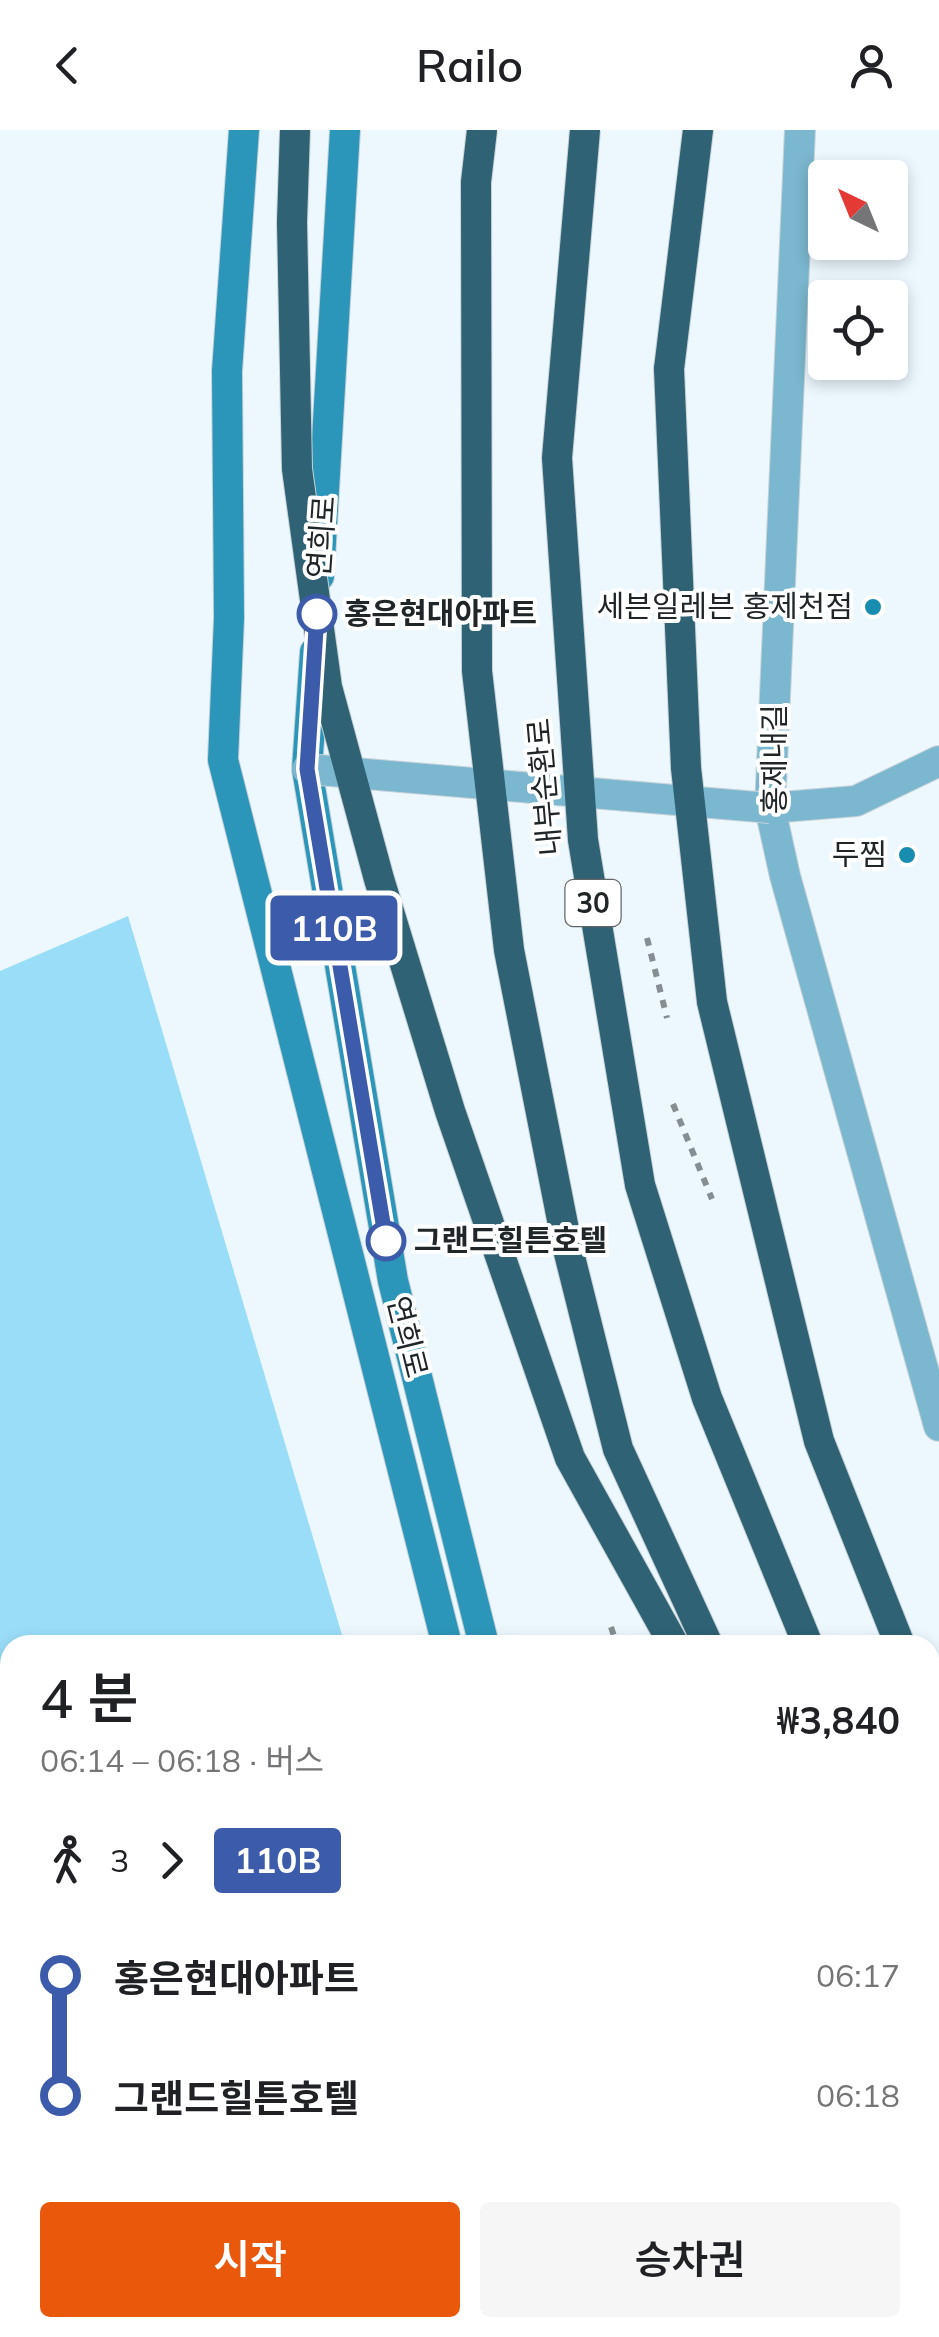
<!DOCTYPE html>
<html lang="ko">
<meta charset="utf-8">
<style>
body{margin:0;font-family:Mulish,"Noto Sans KR",sans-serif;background:#f6f6f6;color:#202124;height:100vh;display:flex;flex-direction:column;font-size:38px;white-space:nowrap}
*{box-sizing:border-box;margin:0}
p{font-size:32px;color:#757577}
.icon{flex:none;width:55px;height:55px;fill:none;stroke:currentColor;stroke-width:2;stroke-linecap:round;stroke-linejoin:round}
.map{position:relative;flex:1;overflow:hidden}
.details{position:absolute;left:0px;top:1505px;width:940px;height:702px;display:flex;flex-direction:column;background:#fff;border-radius:30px 30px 0 0;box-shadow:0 5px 15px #0003}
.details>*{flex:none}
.badge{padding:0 20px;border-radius:8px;font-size:35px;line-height:65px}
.needle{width:65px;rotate:317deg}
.fabs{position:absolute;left:808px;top:30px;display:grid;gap:20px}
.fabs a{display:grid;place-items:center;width:100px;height:100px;border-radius:10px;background:#fff;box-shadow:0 5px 15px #0003;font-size:50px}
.map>.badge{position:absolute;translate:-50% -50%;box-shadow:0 0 0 5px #fff}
.legs{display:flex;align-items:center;gap:15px;height:110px;padding:0 40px;font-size:32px}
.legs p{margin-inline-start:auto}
.head{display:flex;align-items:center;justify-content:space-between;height:170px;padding:0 40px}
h1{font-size:55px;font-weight:600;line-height:75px}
.button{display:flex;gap:20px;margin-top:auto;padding:20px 40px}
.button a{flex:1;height:115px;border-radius:10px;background:#ea580c;color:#fff;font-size:40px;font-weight:600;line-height:115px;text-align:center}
.button a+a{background:#f6f6f6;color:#202124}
ul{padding:0 40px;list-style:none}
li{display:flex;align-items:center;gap:35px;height:120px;font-size:38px}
li i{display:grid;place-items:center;width:15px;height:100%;margin:0 12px;background:currentColor}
li i::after{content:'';width:25px;height:25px;margin:-12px;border:8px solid;border-radius:50%;background:#fff}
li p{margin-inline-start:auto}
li:first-child i{background:linear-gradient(#0000 50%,currentColor 0)}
li:last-child i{background:linear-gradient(currentColor 50%,#0000 0)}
header{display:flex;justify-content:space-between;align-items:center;height:130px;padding:0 40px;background:#fff;font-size:45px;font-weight:600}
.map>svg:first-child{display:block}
.green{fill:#9addf8}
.pier{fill:#ecf8fe}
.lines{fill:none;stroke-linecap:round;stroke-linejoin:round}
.street-casing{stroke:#c7d2d7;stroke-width:32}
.secondary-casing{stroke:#c7d2d7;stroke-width:32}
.highway-casing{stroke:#c7d2d7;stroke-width:32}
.path{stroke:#858e92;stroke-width:6;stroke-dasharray:8 8;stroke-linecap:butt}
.street{stroke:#7bb7cf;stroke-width:30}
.secondary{stroke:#2c96ba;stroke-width:30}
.highway{stroke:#2f6275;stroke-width:30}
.street-bridge-casing{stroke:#c7d2d7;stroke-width:32;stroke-linecap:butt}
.highway-bridge-casing{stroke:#c7d2d7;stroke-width:32;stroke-linecap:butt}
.street-bridge{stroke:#7bb7cf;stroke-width:30}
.highway-bridge{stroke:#2f6275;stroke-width:30}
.shaded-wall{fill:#7d888d}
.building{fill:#b3c2c9;stroke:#7d888d;stroke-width:2.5}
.line-1-casing{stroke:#fff;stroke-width:22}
.line-1{stroke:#3d5bab;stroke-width:15}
.poi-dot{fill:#198db0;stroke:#fff;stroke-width:4}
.stop-1-dot{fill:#fff;stroke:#3d5bab;stroke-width:5}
.labels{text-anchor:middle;stroke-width:8;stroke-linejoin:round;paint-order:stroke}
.shield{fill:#fff;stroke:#636668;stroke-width:2.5}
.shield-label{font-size:28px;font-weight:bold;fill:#202528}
.street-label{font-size:30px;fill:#202528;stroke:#fff}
.poi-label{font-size:30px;fill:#202528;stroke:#fff;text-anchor:end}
.stop-label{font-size:30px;font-weight:bold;fill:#202528;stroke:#fff;text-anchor:start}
</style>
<header><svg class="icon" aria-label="back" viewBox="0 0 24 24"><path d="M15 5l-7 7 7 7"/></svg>Railo<svg class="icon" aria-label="person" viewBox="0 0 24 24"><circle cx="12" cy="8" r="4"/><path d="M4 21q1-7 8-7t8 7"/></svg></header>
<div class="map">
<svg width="939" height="2207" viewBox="0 0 939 2207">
<rect width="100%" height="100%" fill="#ecf8fe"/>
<path class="green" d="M128,786L345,1515H10V1867L0,1870V841Z"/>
<path class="pier" d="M501,0H575L560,98L606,679L687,1104L838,1515H685L589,1316L563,1235L572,1230L526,1081L478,673L489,88Z
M930,1716L939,1729V1991L930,1983Z"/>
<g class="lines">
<defs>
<path id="street" d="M800,0L770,678L785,746L939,1296
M770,678L856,671L939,631"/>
<path id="secondary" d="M244,0L227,241L229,488L223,630L447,1515
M319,446L345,0
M315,522L307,639L393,1151L484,1515
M710,2198L715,2207
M756,2198L761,2207"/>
<path id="highway" d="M669,239L698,0
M930,1590L939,1613
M930,1769L939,1784
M930,1930L939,1944"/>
</defs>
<use href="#street" class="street-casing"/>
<use href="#secondary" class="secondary-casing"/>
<use href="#highway" class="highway-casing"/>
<path class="path" d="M647,808L667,888
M673,974L712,1069
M611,1497L617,1515
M930,2172L939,2186
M849,2198L854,2207
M909,2198L916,2207"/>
<use href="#street" class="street"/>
<use href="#secondary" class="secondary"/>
<use href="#highway" class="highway"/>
<defs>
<path id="street-bridge" d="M307,639L770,678"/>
<path id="highway-bridge" d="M295,0L292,92L297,339L327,557L379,749L450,981L570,1328L674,1515
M482,0L476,52L477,541L509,820L567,1115L618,1319L708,1515
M585,0L557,328L583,710L640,1055L707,1268L808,1515
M669,239L686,638L712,872L819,1311L900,1515"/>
</defs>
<use href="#street-bridge" class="street-bridge-casing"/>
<use href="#highway-bridge" class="highway-bridge-casing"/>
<use href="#street-bridge" class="street-bridge"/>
<use href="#highway-bridge" class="highway-bridge"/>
</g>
<path class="shaded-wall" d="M1,2002L9,2024L0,2029V2003Z
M10,2113V2139L0,2146V2119Z
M15,2198H57L42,2207H0Z"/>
<path class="building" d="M6,2034L10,2040V2113L0,2119V2037Z
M10,2130V2198H15L0,2207V2136Z
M40,2198H75L81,2207H25Z
M97,2198H188L192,2207H101Z
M209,2198H312L315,2207H213Z
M553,2198H613L617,2207H557Z"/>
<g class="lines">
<defs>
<path id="line-1" d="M317,484L307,639L386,1111"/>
</defs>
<use href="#line-1" class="line-1-casing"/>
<use href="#line-1" class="line-1"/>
</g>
<g class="poi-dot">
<circle cx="873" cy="477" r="10"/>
<circle cx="907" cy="725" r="10"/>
</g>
<g class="stop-1-dot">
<circle cx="317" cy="484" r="18"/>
<circle cx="386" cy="1111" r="18"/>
</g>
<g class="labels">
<rect class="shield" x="565.5" y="750" width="55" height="46" rx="8"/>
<g class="shield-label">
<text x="593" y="783">30</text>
</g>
<g class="street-label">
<text transform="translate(322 407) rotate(-86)" y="10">연희로</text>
<text transform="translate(775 629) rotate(-90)" y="10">홍제내길</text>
<text transform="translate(545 657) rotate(-95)" y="10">내부순환로</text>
<text transform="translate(407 1207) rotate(76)" y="10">연희로</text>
</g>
<g class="poi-label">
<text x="853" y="487">세븐일레븐 홍제천점</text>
<text x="887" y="735">두찜</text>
</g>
<g class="stop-label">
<text x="344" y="494">홍은현대아파트</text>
<text x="414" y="1121">그랜드힐튼호텔</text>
</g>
</g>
</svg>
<div class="fabs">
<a><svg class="needle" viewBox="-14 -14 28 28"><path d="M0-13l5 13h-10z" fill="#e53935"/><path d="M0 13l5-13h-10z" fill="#757577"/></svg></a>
<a><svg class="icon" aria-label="locate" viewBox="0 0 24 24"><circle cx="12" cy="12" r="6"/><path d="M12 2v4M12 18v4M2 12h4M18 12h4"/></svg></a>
</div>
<b class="badge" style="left:334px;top:798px;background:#3d5bab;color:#fff">110B</b>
<section class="details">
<div class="head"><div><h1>4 분</h1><p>06:14 – 06:18 · 버스</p></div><b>₩3,840</b></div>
<div class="legs"><svg class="icon" aria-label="walk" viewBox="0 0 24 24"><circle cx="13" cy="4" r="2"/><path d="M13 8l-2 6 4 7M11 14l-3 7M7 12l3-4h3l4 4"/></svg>3<svg class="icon" aria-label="forward" viewBox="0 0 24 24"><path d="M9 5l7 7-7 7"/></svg><b class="badge" style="background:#3d5bab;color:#fff">110B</b></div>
<ul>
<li><i style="color:#3d5bab"></i><b>홍은현대아파트</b><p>06:17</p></li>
<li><i style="color:#3d5bab"></i><b>그랜드힐튼호텔</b><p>06:18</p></li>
</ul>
<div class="button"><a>시작</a><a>승차권</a></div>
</section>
</div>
